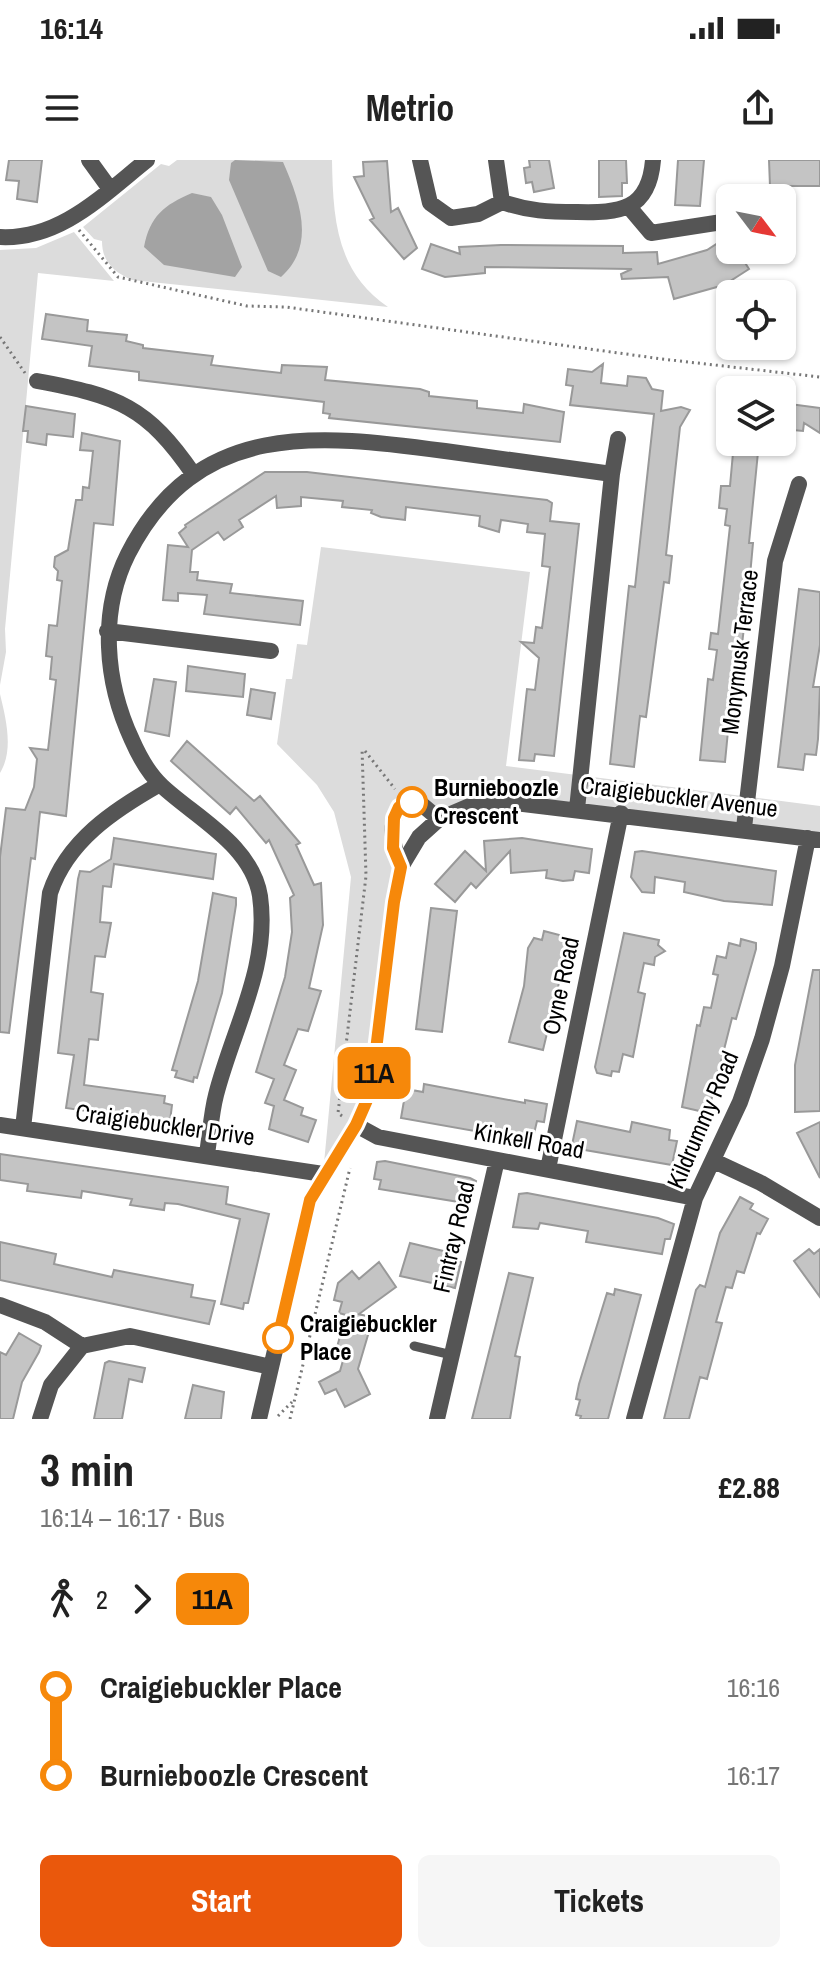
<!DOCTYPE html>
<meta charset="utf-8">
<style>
body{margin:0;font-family:"Archivo Narrow",sans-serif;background:#f6f6f6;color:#222;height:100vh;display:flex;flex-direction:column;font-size:30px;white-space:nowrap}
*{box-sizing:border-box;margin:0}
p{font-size:26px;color:#767676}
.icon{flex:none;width:44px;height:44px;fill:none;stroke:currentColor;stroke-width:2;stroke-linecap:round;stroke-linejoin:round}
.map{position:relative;height:1259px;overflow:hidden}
.side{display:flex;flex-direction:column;background:#fff;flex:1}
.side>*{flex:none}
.badge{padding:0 16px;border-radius:12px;font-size:28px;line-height:52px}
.needle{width:52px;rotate:122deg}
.tools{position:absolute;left:716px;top:24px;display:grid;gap:16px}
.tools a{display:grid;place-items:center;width:80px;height:80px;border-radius:12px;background:#fff;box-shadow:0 2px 6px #0004;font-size:40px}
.map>.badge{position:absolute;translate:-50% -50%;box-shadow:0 0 0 4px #fff}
.legs{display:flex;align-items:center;gap:12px;height:88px;padding:0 40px;font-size:26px}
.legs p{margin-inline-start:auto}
.summary{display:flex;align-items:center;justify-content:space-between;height:136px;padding:0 40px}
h1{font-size:44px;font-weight:800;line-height:60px}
.button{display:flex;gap:16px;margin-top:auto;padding:16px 40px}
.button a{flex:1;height:92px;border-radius:12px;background:#ea580c;color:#fff;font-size:32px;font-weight:800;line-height:92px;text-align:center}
.button a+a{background:#f6f6f6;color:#222}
ul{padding:0 40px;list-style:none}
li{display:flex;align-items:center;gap:28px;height:88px;font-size:30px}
li i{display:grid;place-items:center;width:12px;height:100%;margin:0 10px;background:currentColor}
li i::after{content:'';width:20px;height:20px;margin:-10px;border:6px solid;border-radius:50%;background:#fff}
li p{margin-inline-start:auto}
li:first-child i{background:linear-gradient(#0000 50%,currentColor 0)}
li:last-child i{background:linear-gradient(currentColor 50%,#0000 0)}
.status{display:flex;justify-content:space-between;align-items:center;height:56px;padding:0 40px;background:#fff;direction:ltr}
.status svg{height:22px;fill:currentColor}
header{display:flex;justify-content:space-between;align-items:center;height:104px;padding:0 40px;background:#fff;font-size:36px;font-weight:800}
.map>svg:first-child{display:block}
.green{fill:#dcdcdc}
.water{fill:#a3a3a3}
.building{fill:#c4c4c4;stroke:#999;stroke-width:2}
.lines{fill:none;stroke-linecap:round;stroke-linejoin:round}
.path{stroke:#777;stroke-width:3;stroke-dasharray:2 4;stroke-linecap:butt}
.service{stroke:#555;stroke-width:9}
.minor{stroke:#555;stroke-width:16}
.line-1-casing{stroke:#fff;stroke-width:18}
.line-1{stroke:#f6880a;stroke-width:12}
.stop-1-dot{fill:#fff;stroke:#f6880a;stroke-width:4}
.labels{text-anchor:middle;stroke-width:6;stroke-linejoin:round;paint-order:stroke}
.street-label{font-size:24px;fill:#000;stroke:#fff}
.stop-label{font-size:24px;font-weight:bold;fill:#000;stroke:#fff;text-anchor:start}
</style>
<div class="status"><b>16:14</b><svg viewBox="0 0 49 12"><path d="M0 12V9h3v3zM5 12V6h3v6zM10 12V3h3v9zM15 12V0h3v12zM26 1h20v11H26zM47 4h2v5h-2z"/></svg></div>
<header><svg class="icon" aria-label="menu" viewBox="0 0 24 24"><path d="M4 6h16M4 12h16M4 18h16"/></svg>Metrio<svg class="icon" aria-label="share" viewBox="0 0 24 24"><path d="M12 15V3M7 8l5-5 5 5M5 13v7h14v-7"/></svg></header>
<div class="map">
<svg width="820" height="1259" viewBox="0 0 820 1259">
<rect width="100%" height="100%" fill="#fff"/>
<path class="green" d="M177,0H332C333,58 336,112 388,147L132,120C114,112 102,102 102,81L94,79L83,67L161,4L169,6Z
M74,72L114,121L38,113L5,469L6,492L0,525V90L36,88Z
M321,387L530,412L506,606L820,646V680L506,642L439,659L430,649L399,647L401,707L371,931L323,1014L351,717L334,652L317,625L277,584L286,519H292L297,484L307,485Z
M0,534C6,559 14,590 0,613Z"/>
<path class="water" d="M235,0L283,2C299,39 317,85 281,117L268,111L229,20L231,3Z
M192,33L211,37L222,55L242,107L235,117L164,105L144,87C150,56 164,45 192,33Z"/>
<path class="building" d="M9,0H42L37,42L17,39L19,21L6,20Z
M529,0H549L554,28L534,32L532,22L526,23L524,8L530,7Z
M599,0H626L627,23H622V36L599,37Z
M678,0H704L700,46L675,45Z
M769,0H820V26H770Z
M387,1L391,52L398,48L417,88L404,99L370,60L374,58L354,17L364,16L363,2Z
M730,75V90H737L749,109L724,125L674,139L668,117L622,119L621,114L632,109L485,107V113L445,117L422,109L431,84L460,94L459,87L501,85L623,86V93L657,92L658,104L707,90Z
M46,154L88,160L87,171L127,175L126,181L143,185V188L213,196L211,205L281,213L282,205L327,207L325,220L420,229L429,232V236L477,241V248L523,253L524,244L564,252L560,282L329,258L330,254L323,253L324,242L139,220V212L89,206L92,186L42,179Z
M603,204L601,223L627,226L628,216L646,218L652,229L663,231L661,251L681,247L690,250L680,267L666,395L672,396L669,423L664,422L646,557L640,556L634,607L610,604L629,426L635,427L654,254L570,245L573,226L566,225L568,209L592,212Z
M782,243L820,248V273L804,263L803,271L782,269Z
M26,246L75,254L73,277L47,274L46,285L27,282L28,271H23Z
M82,273L120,281L113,365L94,363L66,656L40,652L35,699L31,698L9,873L0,872V697L6,648L25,650L34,627L37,599L30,588L48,590L56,520L50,519L52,497L46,496L49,465L57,466L62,421L57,420L58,411L54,407L55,397L68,390L76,340H82L83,327L89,328L93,291L80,290Z
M734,282H759L749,383H753L750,416L739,510L734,509L725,602L700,600L708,519L713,520L717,490L709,489L711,473L718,474L730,366L725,365L727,349L719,348L721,326H730Z
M265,312H307L547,340L552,343L550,361L579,364L554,596L535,594L534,601L519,600L527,529L535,530L539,498L521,482L534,483L536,467L542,468L550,407L542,406L545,374L527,372L528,364L501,360L499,372L479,366L480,356L406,347L405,360L381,357L371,353L372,350L342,347L343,341L301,337V346L277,348L276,336L239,360L243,367L224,380L218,372L192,390L190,412H198L197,420L232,424L230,433L303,441L300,465L204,454L207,435L178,433V441L163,440L168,385L188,387L179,373L186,367L185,365Z
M799,429L820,432V485L813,527H820L818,579L816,595L805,594L803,610L778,607Z
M188,506L245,514L243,537L186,531Z
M154,519L176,522L169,576L145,571Z
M251,529L275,533L271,559L247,555Z
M187,581L254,641L260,636L300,683L296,685L314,725L321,723L323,765L309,828L321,831L308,871L298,869L284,905L296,910L284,940L303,948L301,955L316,960L308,982L269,969L274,946L265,943L274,919L256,912L285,817L292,772L290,738L294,735L269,680L266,683L236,647L230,654L171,601Z
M114,678L216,694L213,719L114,704L111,727L103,726L100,762L111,763L105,797L95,796L91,832L103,834L98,880L89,879L84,925L165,936L164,943L172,945L170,961L161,962L66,948L74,895L58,893L78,719L80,711L90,712L111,699Z
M522,678L592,689L589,713L575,711L573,720L563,721L546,718L547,710L511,713L510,691L476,728L471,723L455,742L435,724L465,691L486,711L484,681Z
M642,691L776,711L772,745L724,741L684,732L685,722L655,717L654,733L642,732L631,717L635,692Z
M213,733L236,738V745L222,833L197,918L194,917L193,922L175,917L177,911L172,910L198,821Z
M431,748L457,751L442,872L416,869Z
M544,771L567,777L568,785L543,890L509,882L524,826L528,788L534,778L542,780Z
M624,773L659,780L658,785L665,791L655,797L654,805L644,803L638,832L645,834L633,897L623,894L619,912L612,911L611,916L597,913L595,907Z
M741,779L756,783V789L736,859L732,858L708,953L682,947L697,865L700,866L704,847L711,848L718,815L713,814L717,796L726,798L729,783L740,786Z
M813,810H820V951L795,952V905Z
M424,924L525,943V940L547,944L544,962L537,961L533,978L526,980L401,958L406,929L423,932Z
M577,961L630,972L632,962L670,970L669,980L677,981L672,1005L579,989L572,985Z
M820,962V1018L797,973Z
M0,994L228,1027L226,1044L269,1054L248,1143H244L243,1149L221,1144L240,1059L178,1044L165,1043L164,1050L130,1045L132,1039L82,1031L81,1038L27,1031L28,1024L0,1020Z
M385,1001L470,1018L476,1021L473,1037L466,1036L465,1043L379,1029L381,1020L374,1019L377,1002Z
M527,1033L658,1058L674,1064L670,1079H665L662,1094L586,1082L588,1071L540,1063L538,1069L513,1067L519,1034Z
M740,1037L753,1044L750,1049L768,1059L760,1074L757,1073L744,1113L737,1111L732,1128L726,1127L716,1162L722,1163L707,1219L700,1217L689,1259H664L696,1130L700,1125L705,1127L720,1073Z
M0,1082L56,1094L54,1104L112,1117L114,1110L193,1125L191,1137L215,1141L209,1164L0,1120Z
M410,1083L452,1093L450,1099L461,1102L455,1128L400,1116Z
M809,1089L814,1094L820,1089V1137L794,1101Z
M379,1102L396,1127L359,1154L373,1158L358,1209L370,1234L345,1247L336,1229L325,1234L319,1222L340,1211L346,1190L337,1187L346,1155L339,1153L342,1142L334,1140L338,1123L352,1111L359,1119Z
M509,1113L533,1118L515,1196L520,1197L510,1259H472Z
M615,1129L641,1135L608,1259H580L581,1256L576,1255L580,1240L576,1239L579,1224L607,1133L614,1135Z
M19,1173L41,1186L39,1192L22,1222L13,1259H0V1192L6,1195Z
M109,1201L145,1208L142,1222L129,1219L122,1259H94L105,1203Z
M193,1225L224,1232L221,1259H185Z"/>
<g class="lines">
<path class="path" d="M79,70L118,117L247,146L286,147L662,199L820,217
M0,177L25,213
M365,591L395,629
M342,956L338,953L366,716L362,588
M278,1256L292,1242
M290,1259L350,1008"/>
<path class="service" d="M414,1186L452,1195"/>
<path class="minor" d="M89,0L110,29
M420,0L430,43L451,58L478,54L502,42L496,0
M502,42C528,51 549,52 577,52C619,53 649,51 653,0
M629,47L651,73L722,62
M0,77C60,80 103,35 147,0
M37,221C118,236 147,246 194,315
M612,314L618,279
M107,471L271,491
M744,668L775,401L799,324
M401,707C393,687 386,659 404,643H420L439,659
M0,965L323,1014
M356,965L378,977L695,1038
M23,968L50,733C67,681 114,650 160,624
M207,994C210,975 211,954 216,935C233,868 270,807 260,736C252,685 195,657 162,626C149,614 139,596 132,580C105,522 99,452 128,394C197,259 318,274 445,291C501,299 557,306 612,314L577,649
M714,1001L761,1023L820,1058
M548,1009L621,653
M0,1145L45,1162L82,1186L130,1176L271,1207
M40,1259L51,1225L82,1186
M259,1259L310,1040L356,965L371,931L394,742L401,707L419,677L439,659L474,644L506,642L820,680
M437,1259L497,1000
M634,1259L695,1038L740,942L762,879L782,806L808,678"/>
</g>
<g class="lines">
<defs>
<path id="line-1" d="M278,1178L310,1040L356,965L371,931L394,742L401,707L393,688L394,658L399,647L412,642"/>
</defs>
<use href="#line-1" class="line-1-casing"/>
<use href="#line-1" class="line-1"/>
</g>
<g class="stop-1-dot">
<circle cx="412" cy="642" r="14"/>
<circle cx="278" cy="1178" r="14"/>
</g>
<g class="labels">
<g class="street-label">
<text transform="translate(740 492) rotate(-83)" y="8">Monymusk Terrace</text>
<text transform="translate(679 637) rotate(7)" y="8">Craigiebuckler Avenue</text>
<text transform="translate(561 826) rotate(-78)" y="8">Oyne Road</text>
<text transform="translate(703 960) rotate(-67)" y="8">Kildrummy Road</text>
<text transform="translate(165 965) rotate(8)" y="8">Craigiebuckler Drive</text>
<text transform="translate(529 981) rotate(10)" y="8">Kinkell Road</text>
<text transform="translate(454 1077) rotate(-77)" y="8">Fintray Road</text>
</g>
<g class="stop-label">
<text x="434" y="636">Burnieboozle<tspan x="434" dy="28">Crescent</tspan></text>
<text x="300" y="1172">Craigiebuckler<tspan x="300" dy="28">Place</tspan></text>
</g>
</g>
</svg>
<div class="tools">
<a><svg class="needle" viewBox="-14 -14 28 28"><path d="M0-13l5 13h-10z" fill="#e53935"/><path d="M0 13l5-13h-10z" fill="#767676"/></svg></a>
<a><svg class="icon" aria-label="locate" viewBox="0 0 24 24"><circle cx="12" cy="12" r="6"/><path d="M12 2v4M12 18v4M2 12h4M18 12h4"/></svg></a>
<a><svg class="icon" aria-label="layers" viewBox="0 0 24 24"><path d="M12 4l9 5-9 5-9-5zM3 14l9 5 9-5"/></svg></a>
</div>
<b class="badge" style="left:374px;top:913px;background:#f6880a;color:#111">11A</b>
</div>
<section class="side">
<div class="summary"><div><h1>3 min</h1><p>16:14 – 16:17 · Bus</p></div><b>£2.88</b></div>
<div class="legs"><svg class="icon" aria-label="walk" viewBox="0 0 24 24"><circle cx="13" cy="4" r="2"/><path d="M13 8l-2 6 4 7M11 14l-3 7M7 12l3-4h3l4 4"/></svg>2<svg class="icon" aria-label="forward" viewBox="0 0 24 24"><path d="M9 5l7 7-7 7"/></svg><b class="badge" style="background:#f6880a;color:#111">11A</b></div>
<ul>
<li><i style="color:#f6880a"></i><b>Craigiebuckler Place</b><p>16:16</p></li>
<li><i style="color:#f6880a"></i><b>Burnieboozle Crescent</b><p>16:17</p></li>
</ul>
<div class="button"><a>Start</a><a>Tickets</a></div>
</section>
